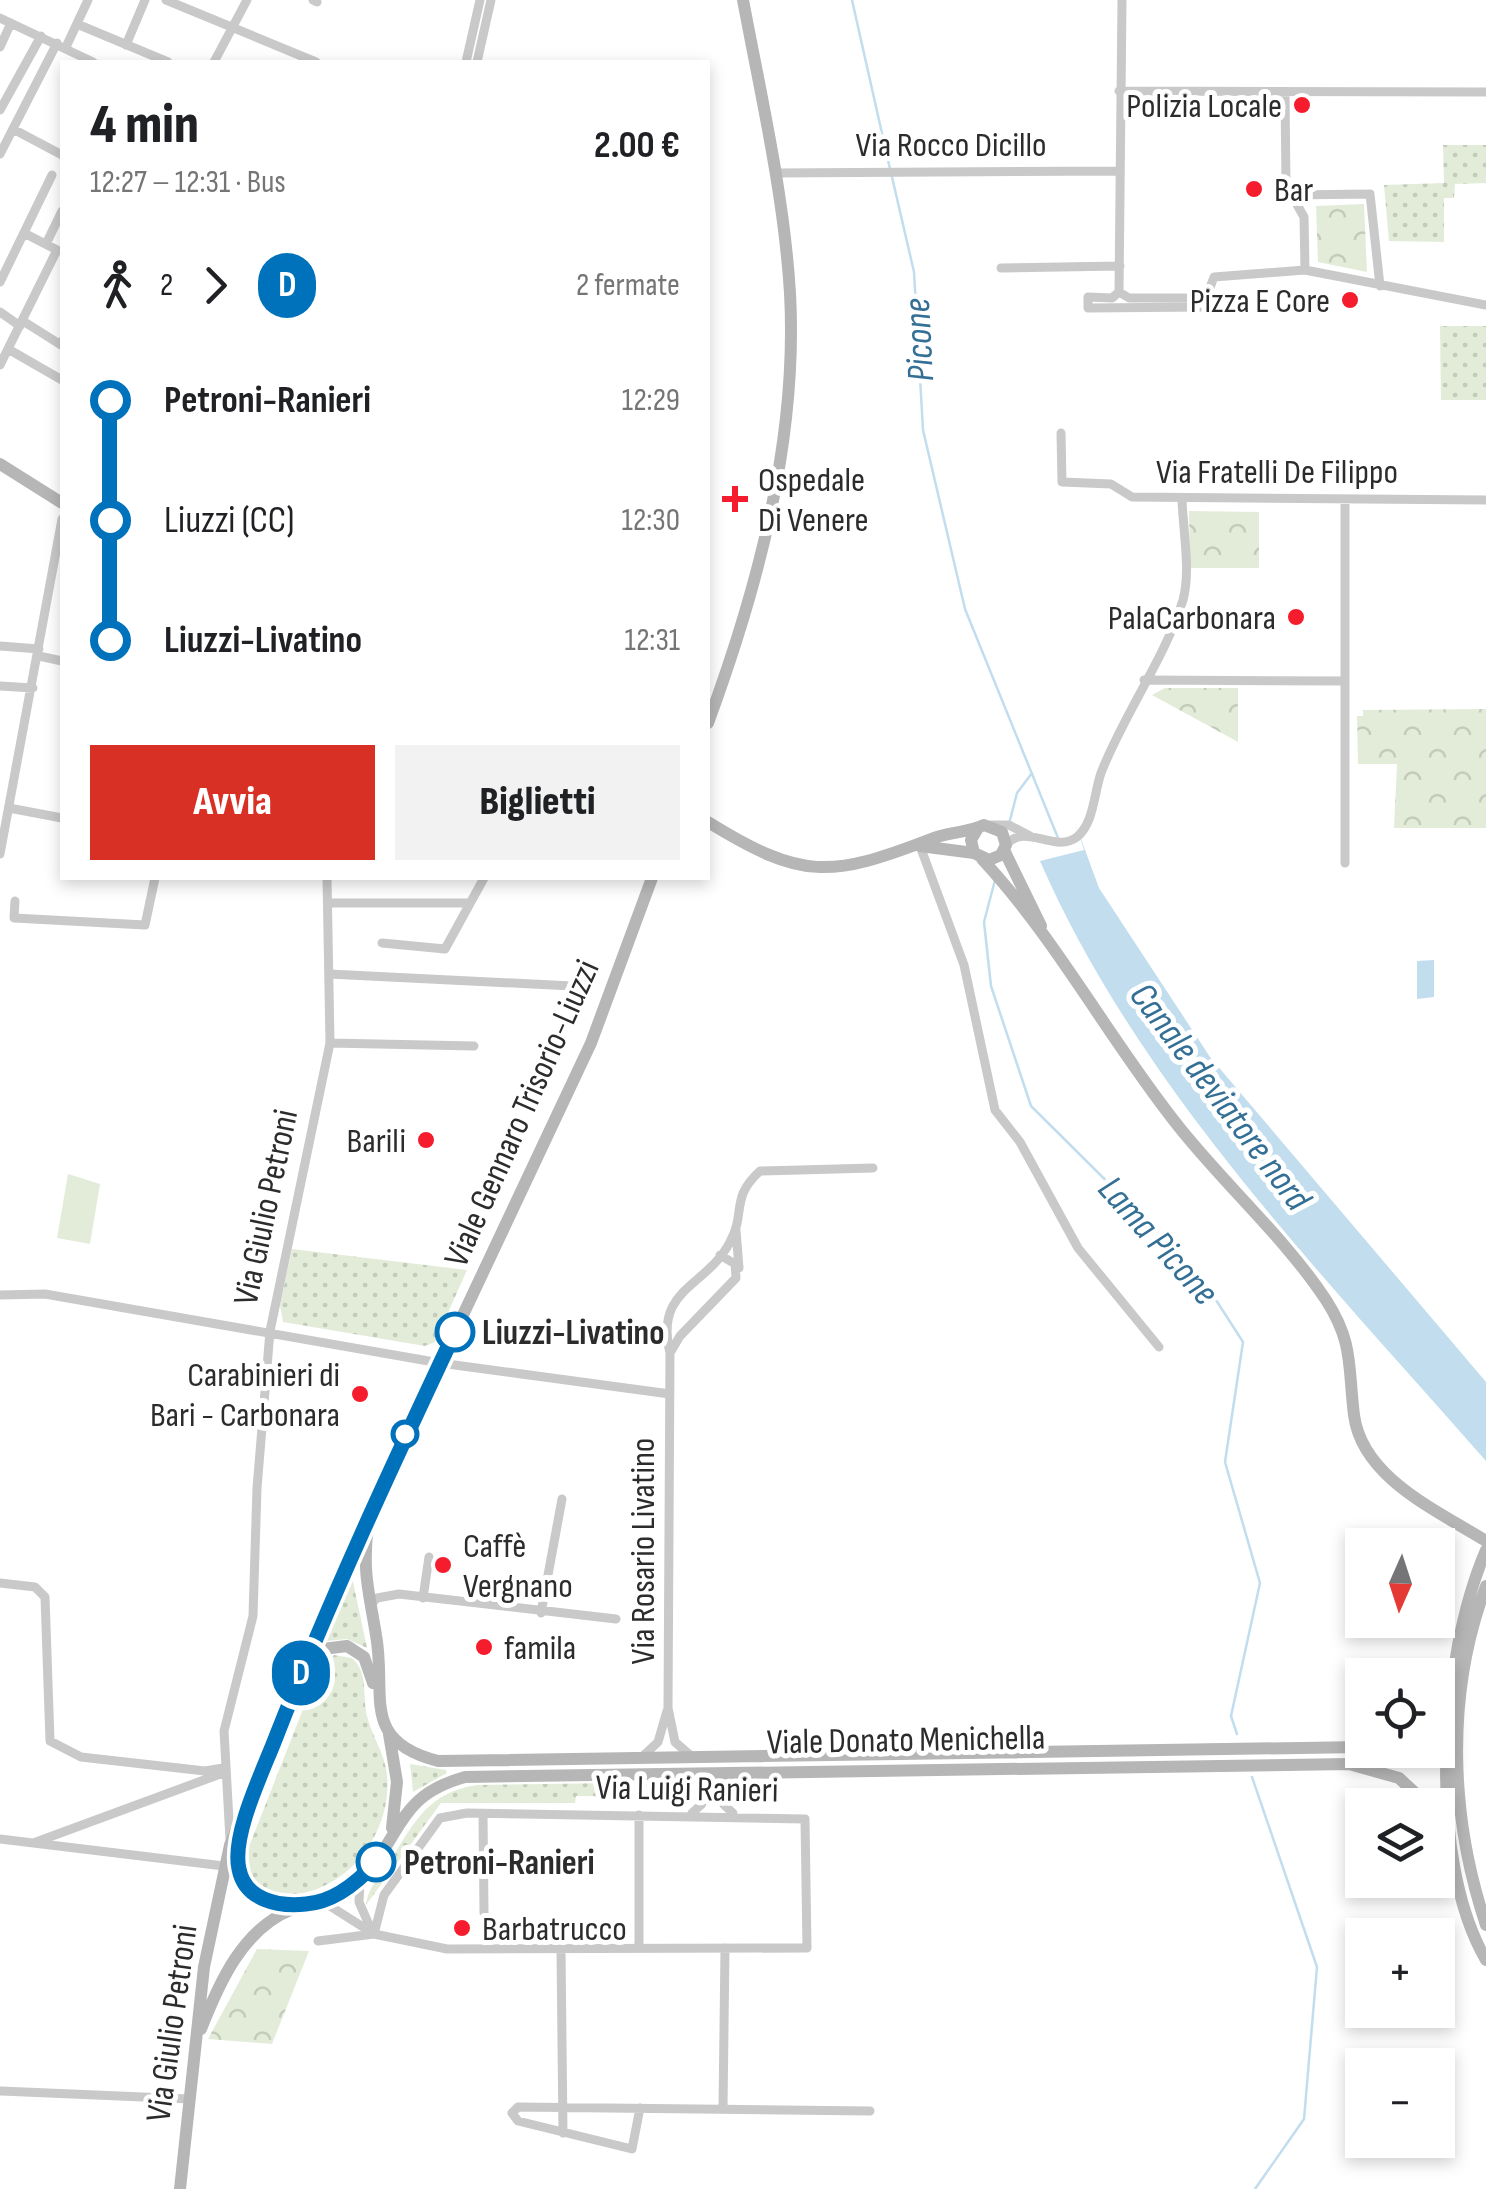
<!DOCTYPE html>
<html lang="it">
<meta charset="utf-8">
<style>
body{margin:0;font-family:"Sofia Sans Condensed",sans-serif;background:#f2f2f2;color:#202124;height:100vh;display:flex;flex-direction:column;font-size:38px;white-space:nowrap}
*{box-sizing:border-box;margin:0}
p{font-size:32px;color:#757577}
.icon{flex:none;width:55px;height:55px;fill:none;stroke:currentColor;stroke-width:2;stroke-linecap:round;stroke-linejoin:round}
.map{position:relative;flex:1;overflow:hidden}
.details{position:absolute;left:60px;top:60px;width:650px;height:820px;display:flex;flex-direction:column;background:#fff;border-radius:0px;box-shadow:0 5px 15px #0003}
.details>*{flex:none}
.badge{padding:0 20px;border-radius:32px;font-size:35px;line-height:65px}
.needle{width:65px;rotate:183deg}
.buttons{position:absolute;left:1345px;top:1528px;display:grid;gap:20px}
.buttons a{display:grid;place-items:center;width:110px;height:110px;border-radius:0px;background:#fff;box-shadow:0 5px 15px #0003;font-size:50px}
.map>.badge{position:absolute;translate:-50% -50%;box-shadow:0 0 0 5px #fff}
.legs{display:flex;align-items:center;gap:15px;height:110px;padding:0 30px;font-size:32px}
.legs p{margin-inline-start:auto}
.head{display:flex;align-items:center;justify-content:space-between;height:170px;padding:0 30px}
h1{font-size:55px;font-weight:800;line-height:75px}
.primary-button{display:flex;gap:20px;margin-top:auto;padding:20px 30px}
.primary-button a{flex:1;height:115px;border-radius:0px;background:#d93025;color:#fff;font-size:40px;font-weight:800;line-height:115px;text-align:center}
.primary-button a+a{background:#f2f2f2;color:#202124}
ul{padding:0 30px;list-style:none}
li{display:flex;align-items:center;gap:35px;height:120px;font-size:38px}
li i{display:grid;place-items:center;width:15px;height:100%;margin:0 12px;background:currentColor}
li i::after{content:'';width:25px;height:25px;margin:-12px;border:8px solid;border-radius:50%;background:#fff}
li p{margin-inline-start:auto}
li:first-child i{background:linear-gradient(#0000 50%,currentColor 0)}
li:last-child i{background:linear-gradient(currentColor 50%,#0000 0)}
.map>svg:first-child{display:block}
.grass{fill:url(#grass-dots)}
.park{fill:url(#park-crowns)}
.pitch{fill:#e3ecd8}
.water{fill:#c2ddee}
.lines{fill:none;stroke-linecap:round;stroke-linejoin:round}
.stream{stroke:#c2ddee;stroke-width:2.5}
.street{stroke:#c9c9c9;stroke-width:9}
.secondary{stroke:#b6b6b6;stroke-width:12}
.line-1-casing{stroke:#fff;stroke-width:22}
.line-1{stroke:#0072bc;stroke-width:15}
.poi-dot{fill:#f51d2d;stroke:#fff;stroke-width:4}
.stop-1-dot{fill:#fff;stroke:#0072bc;stroke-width:5}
.labels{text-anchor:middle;stroke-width:10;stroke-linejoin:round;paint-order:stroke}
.poi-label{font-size:35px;fill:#2c2c2c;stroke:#fff;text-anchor:end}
.street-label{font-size:35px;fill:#2c2c2c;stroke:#fff}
.stop-label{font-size:35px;font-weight:bold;fill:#2c2c2c;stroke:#fff;text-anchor:start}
.water-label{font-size:38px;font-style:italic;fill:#346f95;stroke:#fff}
</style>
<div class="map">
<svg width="1486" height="2189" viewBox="0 0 1486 2189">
<defs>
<pattern id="grass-dots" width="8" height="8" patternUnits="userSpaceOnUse" patternTransform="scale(2.5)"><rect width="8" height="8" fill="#e3ecd8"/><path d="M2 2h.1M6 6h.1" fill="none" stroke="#c3cbba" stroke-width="1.8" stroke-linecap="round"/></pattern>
<pattern id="park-crowns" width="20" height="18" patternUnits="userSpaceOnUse" patternTransform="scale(2.5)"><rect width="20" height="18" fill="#e3ecd8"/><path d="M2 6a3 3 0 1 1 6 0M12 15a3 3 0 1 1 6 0" fill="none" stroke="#c3cbba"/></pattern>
</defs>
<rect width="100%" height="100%" fill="#fff"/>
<path class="grass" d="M1443,145H1486V183L1455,184L1454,198H1444V242L1389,241L1384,185L1444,183Z
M1440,326H1486V400H1441Z
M292,1249L467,1270L435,1342L425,1346L283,1322L280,1305Z
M352,1577L367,1648L347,1639L327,1641Z
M334,1655L352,1658C369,1673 362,1696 367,1716C372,1737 385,1753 387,1775C393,1839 338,1903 272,1894L251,1878L248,1849L320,1666Z
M410,1764L446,1770L447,1773L413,1792Z
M689,1782L697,1791L689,1802L688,1797L576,1796L575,1803H441L366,1905C369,1884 381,1875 392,1858C415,1821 429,1792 477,1785Z"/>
<path class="park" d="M1364,204L1367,272L1318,262L1316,206Z
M1189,511L1259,512V568H1190Z
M1165,688H1238V742L1152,695Z
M1486,709V828H1394L1397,764H1358L1357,716H1363V710Z
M257,1949L309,1951L272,2044L208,2039Z"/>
<path class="pitch" d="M68,1174L100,1184L90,1244L57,1238Z"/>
<path class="water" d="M1074,820L1099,888L1210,1057L1486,1382V1461C1324,1276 1139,1088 1040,861L1084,850Z
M1434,960V997L1417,999V961Z"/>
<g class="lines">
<path class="stream" d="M852,0L890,169
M892,177L914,272L923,430L965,609L1058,838
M1009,824L1017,793L1032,773
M995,880L984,922L991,986L1031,1106L1198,1272L1243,1342L1225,1462L1260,1583L1231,1716L1237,1734
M1252,1777L1317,1967L1304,2119L1255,2189"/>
<path class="street" d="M166,0L316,62
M313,0L317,2
M0,18L93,62
M77,24L168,62
M126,45L145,0
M0,47L11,23
M66,47L88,0
M214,62L247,0
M466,62L480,0
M477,62L491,0
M1119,91L1486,92
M1285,94L1286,185L1304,217L1305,270L1486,305
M0,110L41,36
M13,129L62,155
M0,154L57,43
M775,173L1119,171
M1291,195L1370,194L1380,286
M46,244L62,211
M1001,268L1120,266
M0,282L52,175
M1119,292L1122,0
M1119,292L1129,298H1206L1205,307L1088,308V297L1112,298Z
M1206,298L1214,277L1305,270
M0,312L20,326
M23,321L61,345L62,341
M8,349L62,380
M0,365L57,250L24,233
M1061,433L1062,482L1111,484L1132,497L1486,500
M0,646L39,649
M39,656L62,661
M1144,680L1345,681
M0,686L33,688
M9,808L62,818
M991,825H1009L1030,836
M1006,845C1025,822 1055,854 1077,837C1094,823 1094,793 1101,773C1123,716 1166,656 1183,600C1191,571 1183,530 1182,500
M920,846L964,965L995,1110L1020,1142L1078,1248L1159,1347
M0,854L62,519
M1345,863V499
M15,901L14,918L145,925L155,878
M328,903H470
M382,943L445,949L484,878
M329,974L572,986
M330,1043L474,1046
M736,1230L739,1268
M720,1255L735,1264L736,1278L680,1336L670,1353C654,1288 706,1288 730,1242C746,1213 730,1198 760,1171L873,1168
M0,1295L45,1294L440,1363L670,1394
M670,1353L668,1708L675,1742L691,1756
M0,1583L35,1587L45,1597L50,1741L81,1757L205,1771L223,1768
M423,1598L429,1557
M370,1605L377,1598L399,1594L616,1619
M541,1613L562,1499
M642,1757L658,1742L667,1711
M733,1773L721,1791L724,1805L733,1813
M691,1774L704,1789L702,1804L692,1813
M483,1814L484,1913
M639,1815V1948
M0,1839L224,1866
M230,1839L224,1731L253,1616L257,1488L270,1331L330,1043L327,878
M36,1842L223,1773
M360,1880L359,1902L370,1927
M322,1901L374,1934
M318,1941L374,1934L447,1949L807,1948L805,1819L467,1813L440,1818L384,1895L374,1934
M561,1950L563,2133
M1,2091L190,2099
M640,2108L632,2149L518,2121L512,2113L518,2107L870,2111
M723,2108L725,1948"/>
<path class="secondary" d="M0,464L62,503
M708,723C758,587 798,439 790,293C784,195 761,96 743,0
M708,822C802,880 830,878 931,839C948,832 967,833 984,825L1002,832L1006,845L1001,855L989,860L974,853L971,840L978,828
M920,846L974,853
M1004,850L1041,926
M982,859C1058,941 1110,1041 1179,1127C1226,1186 1285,1238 1326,1300C1354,1343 1348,1368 1354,1415C1362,1478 1438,1511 1486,1541
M368,1526C362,1571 369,1592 376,1635C387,1694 359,1741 438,1761L1362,1747
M1486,1550C1440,1657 1426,1856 1486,1960
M1486,1586C1445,1695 1450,1817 1486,1925
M308,1666L323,1649L347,1646L364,1657L373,1683
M1438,1692L1449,1664
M389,1734L397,1782L392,1828
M1438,1821L1449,1849
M244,1830C231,1873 249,1906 297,1905
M201,2029C219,1983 243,1928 293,1909C317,1900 343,1896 362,1877C403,1836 396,1796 465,1777L1349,1764L1399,1778L1428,1805
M180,2189L204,1967L230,1845L342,1572L591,1043L652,878"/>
</g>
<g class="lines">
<defs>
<path id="line-1" d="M376,1862C358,1882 334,1902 306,1904C278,1907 245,1900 239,1869C231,1835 264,1769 276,1737C330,1599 392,1466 455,1332"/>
</defs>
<use href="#line-1" class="line-1-casing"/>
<use href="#line-1" class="line-1"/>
</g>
<g class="poi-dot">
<circle cx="1302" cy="105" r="10"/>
<circle cx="1254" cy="189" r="10"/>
<circle cx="1350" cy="300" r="10"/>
<path d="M730 484h10v10h10v10h-10v10h-10v-10h-10v-10h10z"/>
<circle cx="1296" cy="617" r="10"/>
<circle cx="426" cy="1140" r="10"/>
<circle cx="360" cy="1394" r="10"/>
<circle cx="443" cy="1565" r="10"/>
<circle cx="484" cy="1647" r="10"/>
<circle cx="462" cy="1928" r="10"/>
</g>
<g class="stop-1-dot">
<circle cx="455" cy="1332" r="18"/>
<circle cx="405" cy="1434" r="12"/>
<circle cx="376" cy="1862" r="18"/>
</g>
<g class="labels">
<g class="poi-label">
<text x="1282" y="117">Polizia Locale</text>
<text x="1274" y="201" text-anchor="start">Bar</text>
<text x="1330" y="312">Pizza E Core</text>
<text x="758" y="491" text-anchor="start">Ospedale<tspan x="758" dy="40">Di Venere</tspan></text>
<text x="1276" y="629">PalaCarbonara</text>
<text x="406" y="1152">Barili</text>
<text x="340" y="1386">Carabinieri di<tspan x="340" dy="40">Bari - Carbonara</tspan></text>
<text x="463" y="1557" text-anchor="start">Caffè<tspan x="463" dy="40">Vergnano</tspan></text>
<text x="504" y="1659" text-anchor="start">famila</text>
<text x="482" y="1940" text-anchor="start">Barbatrucco</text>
</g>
<g class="street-label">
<text x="951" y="156">Via Rocco Dicillo</text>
<text x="1277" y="483">Via Fratelli De Filippo</text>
<text transform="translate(521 1113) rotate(-66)" y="12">Viale Gennaro Trisorio-Liuzzi</text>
<text transform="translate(265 1207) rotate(-78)" y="12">Via Giulio Petroni</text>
<text transform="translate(642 1551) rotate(-90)" y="12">Via Rosario Livatino</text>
<text transform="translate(906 1739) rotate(-1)" y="12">Viale Donato Menichella</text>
<text transform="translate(687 1788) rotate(1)" y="12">Via Luigi Ranieri</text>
<text transform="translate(171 2023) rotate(-82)" y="12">Via Giulio Petroni</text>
</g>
<g class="stop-label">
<text x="482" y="1344">Liuzzi-Livatino</text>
<text x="404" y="1874">Petroni-Ranieri</text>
</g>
<g class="water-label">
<text transform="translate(918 340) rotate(-93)" y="13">Picone</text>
<text transform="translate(1221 1096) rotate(53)" y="13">Canale deviatore nord</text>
<text transform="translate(1159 1240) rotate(48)" y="13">Lama Picone</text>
</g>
</g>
</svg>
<div class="buttons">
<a><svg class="needle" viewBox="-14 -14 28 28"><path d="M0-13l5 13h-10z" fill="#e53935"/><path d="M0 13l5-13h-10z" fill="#757577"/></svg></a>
<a><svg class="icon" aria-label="locate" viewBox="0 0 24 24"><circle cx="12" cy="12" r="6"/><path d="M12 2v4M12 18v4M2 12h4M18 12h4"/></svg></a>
<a><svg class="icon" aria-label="layers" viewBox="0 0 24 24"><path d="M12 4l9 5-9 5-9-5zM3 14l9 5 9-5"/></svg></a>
<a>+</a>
<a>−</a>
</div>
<b class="badge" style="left:301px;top:1673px;background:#0072bc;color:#fff">D</b>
<section class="details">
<div class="head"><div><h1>4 min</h1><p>12:27 – 12:31 · Bus</p></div><b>2.00 €</b></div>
<div class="legs"><svg class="icon" aria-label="walk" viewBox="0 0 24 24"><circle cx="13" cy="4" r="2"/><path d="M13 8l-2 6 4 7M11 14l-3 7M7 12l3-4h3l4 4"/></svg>2<svg class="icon" aria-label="forward" viewBox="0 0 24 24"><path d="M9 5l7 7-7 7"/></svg><b class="badge" style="background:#0072bc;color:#fff">D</b><p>2 fermate</p></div>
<ul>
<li><i style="color:#0072bc"></i><b>Petroni-Ranieri</b><p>12:29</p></li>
<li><i style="color:#0072bc"></i><span>Liuzzi (CC)</span><p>12:30</p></li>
<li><i style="color:#0072bc"></i><b>Liuzzi-Livatino</b><p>12:31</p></li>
</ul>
<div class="primary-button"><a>Avvia</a><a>Biglietti</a></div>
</section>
</div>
